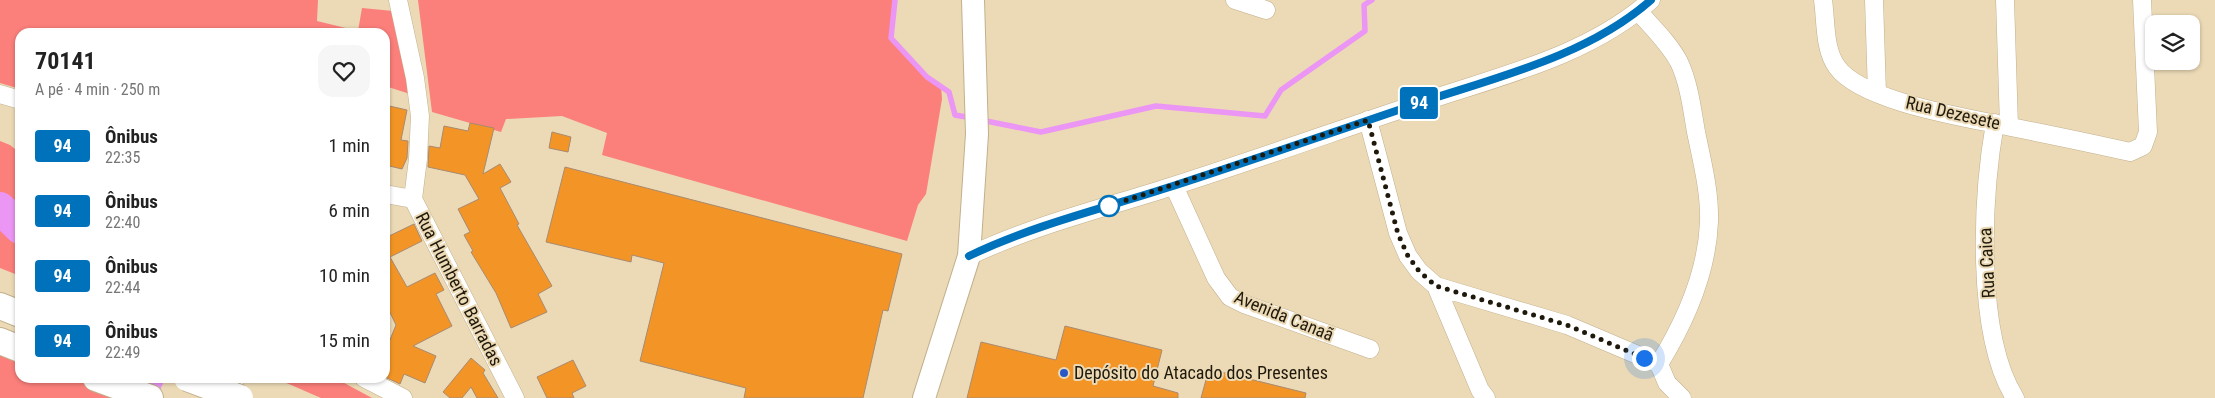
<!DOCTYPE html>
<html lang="pt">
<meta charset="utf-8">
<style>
body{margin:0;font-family:"Roboto Condensed",sans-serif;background:#f6f6f6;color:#222;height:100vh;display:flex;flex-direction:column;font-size:19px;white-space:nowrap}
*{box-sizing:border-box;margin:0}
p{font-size:16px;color:#767676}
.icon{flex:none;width:28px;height:28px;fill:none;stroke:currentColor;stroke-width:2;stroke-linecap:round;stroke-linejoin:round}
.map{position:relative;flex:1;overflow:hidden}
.sheet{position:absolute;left:15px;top:28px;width:375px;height:355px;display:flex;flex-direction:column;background:#fff;border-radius:15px;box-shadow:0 1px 4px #0004}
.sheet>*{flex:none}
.badge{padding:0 10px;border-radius:4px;font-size:18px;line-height:32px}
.fabs{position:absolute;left:2145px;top:15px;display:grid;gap:10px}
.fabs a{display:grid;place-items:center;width:55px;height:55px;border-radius:10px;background:#fff;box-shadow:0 1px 4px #0004;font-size:25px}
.you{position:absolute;width:25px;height:25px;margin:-12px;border:4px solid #fff;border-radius:50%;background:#1a73e8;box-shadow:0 0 0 8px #1a73e833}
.map>.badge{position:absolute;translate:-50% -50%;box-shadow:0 0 0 2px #fff}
.round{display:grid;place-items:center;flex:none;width:52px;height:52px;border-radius:15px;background:#f6f6f6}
.headline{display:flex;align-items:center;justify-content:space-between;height:85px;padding:0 20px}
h1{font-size:24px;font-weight:700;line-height:38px}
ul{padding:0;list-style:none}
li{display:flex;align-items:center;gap:15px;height:65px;padding:0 20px}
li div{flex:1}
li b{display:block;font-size:19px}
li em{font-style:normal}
li .badge{min-width:55px;font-weight:700;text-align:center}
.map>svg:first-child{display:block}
.green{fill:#fb7f7b}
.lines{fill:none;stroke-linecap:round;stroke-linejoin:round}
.stream{stroke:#eb95f4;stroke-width:5.5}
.river{stroke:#eb95f4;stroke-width:32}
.building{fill:#f39526;stroke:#a88a70}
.minor-casing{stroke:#c2b08d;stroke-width:19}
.major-casing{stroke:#c2b08d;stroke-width:24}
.highway-casing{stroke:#c2b08d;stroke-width:28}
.minor{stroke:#fff;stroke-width:18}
.major{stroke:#fff;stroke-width:22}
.highway{stroke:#fff;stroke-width:26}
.highway-bridge-casing{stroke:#c2b08d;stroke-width:28;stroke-linecap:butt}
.highway-bridge{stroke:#fff;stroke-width:26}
.line-casing{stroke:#fff;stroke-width:11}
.line{stroke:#0072bc;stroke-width:8}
.walk{stroke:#1f190c;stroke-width:5;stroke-dasharray:0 9}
.stop-dot{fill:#fff;stroke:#0072bc;stroke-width:2.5}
.poi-dot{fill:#2958c6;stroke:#ecdab6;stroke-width:2}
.labels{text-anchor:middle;stroke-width:4;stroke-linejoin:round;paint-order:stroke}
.street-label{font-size:18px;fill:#1f190c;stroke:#ecdab6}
.poi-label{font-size:18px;fill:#1f190c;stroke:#ecdab6;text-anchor:start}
</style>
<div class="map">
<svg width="2215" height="398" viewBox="0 0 2215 398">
<rect width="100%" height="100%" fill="#ecdab6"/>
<path class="green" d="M0,0H318L317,21L358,31L362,8L393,11L410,94L385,86V32H20V89L0,83Z
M418,0H895L891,38L927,77L941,86L942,99L926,194L918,205L907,241L602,155L607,133L562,116L506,119L501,132L432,112Z
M0,141L10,145L20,153V276L0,268Z
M0,348L20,356V378H76L130,398H0Z
M275,378H335L372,398H321Z"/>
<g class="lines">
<path class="stream" d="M895,0L891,38L927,77L949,92L955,115L972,118
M981,120L1041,132L1156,106L1265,116L1281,90L1365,31L1364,5L1372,0"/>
<path class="river" d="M0,208L20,228
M139,398L148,378"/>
</g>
<path class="building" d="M385,105L407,110L401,140L408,141L407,158L402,169L385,165V144L389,128L385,127Z
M470,123L494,128L483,174L500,164L511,182L500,188L519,224L517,225L552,286L538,294L547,312L511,328L496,293L471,252L473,251L464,235L470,232L458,209L479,199L465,175L428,167L429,146L440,148L444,126L468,131Z
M552,132L571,137L568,152L549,148Z
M565,167L902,254L888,311L883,310L863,398H744L746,388L640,361L664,263L632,255L631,262L546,242Z
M414,224L422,241L390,257L407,287L435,273L444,290L436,294L452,326L413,346L436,356L425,383L404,374L400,384L385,377V352L396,325L385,302V238Z
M1065,326L1162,350L1153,386L1178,393V398H967L981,342L1056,360Z
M471,358L485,370L483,373L498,398H477L471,387L462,398H450L443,392Z
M573,360L586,386L572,393L574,398H547L537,377Z
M1209,369L1306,393L1305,398H1201Z"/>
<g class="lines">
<defs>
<path id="minor" d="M398,0L415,78L420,116L418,159L413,199L515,398
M1235,0L1266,10
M1823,0C1826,20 1824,50 1837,67C1862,102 1969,118 2011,127C2051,135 2090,143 2130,152L2143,146L2148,132L2142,0
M1874,0L1877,93
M2005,0L2009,126
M1638,11C1652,27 1669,43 1679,62C1689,83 1692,109 1696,132C1702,161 1710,192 1709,222C1707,273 1685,322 1659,364
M0,94L20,100
M1368,120L1398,233L1408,256L1419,271L1436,286L1567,325L1659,364
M1995,123C1982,197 1975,334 2015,398
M1174,186L1216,278L1230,297L1244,304L1370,349
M385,194L413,199
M969,256C1034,225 1105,208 1173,186C1261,158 1347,127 1435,98C1508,74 1592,53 1651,0
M1436,286L1480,390L1486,398
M1659,364L1667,383L1682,398
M364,378L403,398
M214,397L217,390L236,378"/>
<path id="major" d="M924,398L969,256L977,134L973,0"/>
<path id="highway" d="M0,306L20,314
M0,341L20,349
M96,378L150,398"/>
</defs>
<use href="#minor" class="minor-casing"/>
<use href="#major" class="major-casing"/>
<use href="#highway" class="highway-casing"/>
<use href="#minor" class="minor"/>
<use href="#major" class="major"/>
<use href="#highway" class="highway"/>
<defs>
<path id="highway-bridge" d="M187,378L240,398"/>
</defs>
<use href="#highway-bridge" class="highway-bridge-casing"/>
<use href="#highway-bridge" class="highway-bridge"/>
</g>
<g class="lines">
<defs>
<path id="line" d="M969,256C1033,225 1105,208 1173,186C1259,158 1345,128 1431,99C1506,75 1591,53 1651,0"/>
</defs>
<use href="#line" class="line-casing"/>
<use href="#line" class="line"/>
<path class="walk" d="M1109,206L1368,120L1398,234L1408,256L1419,271L1436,286L1567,325L1644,358"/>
</g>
<circle class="stop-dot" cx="1109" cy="206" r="10"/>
<circle class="poi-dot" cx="1064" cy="373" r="5"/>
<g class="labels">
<g class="street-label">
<text transform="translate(1953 113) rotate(13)" y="6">Rua Dezesete</text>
<text transform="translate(1987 263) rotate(-93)" y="6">Rua Caica</text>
<text transform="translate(459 289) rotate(63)" y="6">Rua Humberto Barradas</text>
<text transform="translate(1284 316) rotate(22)" y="6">Avenida Canaã</text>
</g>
<g class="poi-label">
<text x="1074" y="379">Depósito do Atacado dos Presentes</text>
</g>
</g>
</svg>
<div class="fabs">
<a><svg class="icon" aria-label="layers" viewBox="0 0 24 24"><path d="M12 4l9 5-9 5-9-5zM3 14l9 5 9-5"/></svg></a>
</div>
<div class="you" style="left:1644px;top:358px"></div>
<b class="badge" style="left:1419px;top:103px;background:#0072bc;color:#fff">94</b>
<section class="sheet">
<div class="headline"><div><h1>70141</h1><p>A pé · 4 min · 250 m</p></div><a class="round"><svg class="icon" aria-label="heart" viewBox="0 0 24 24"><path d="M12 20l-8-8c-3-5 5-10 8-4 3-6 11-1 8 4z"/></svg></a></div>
<ul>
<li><span class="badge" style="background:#0072bc;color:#fff">94</span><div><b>Ônibus</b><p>22:35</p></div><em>1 min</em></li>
<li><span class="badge" style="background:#0072bc;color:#fff">94</span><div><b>Ônibus</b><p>22:40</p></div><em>6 min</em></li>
<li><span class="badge" style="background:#0072bc;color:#fff">94</span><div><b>Ônibus</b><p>22:44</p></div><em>10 min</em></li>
<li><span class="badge" style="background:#0072bc;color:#fff">94</span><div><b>Ônibus</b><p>22:49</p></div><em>15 min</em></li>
</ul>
</section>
</div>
